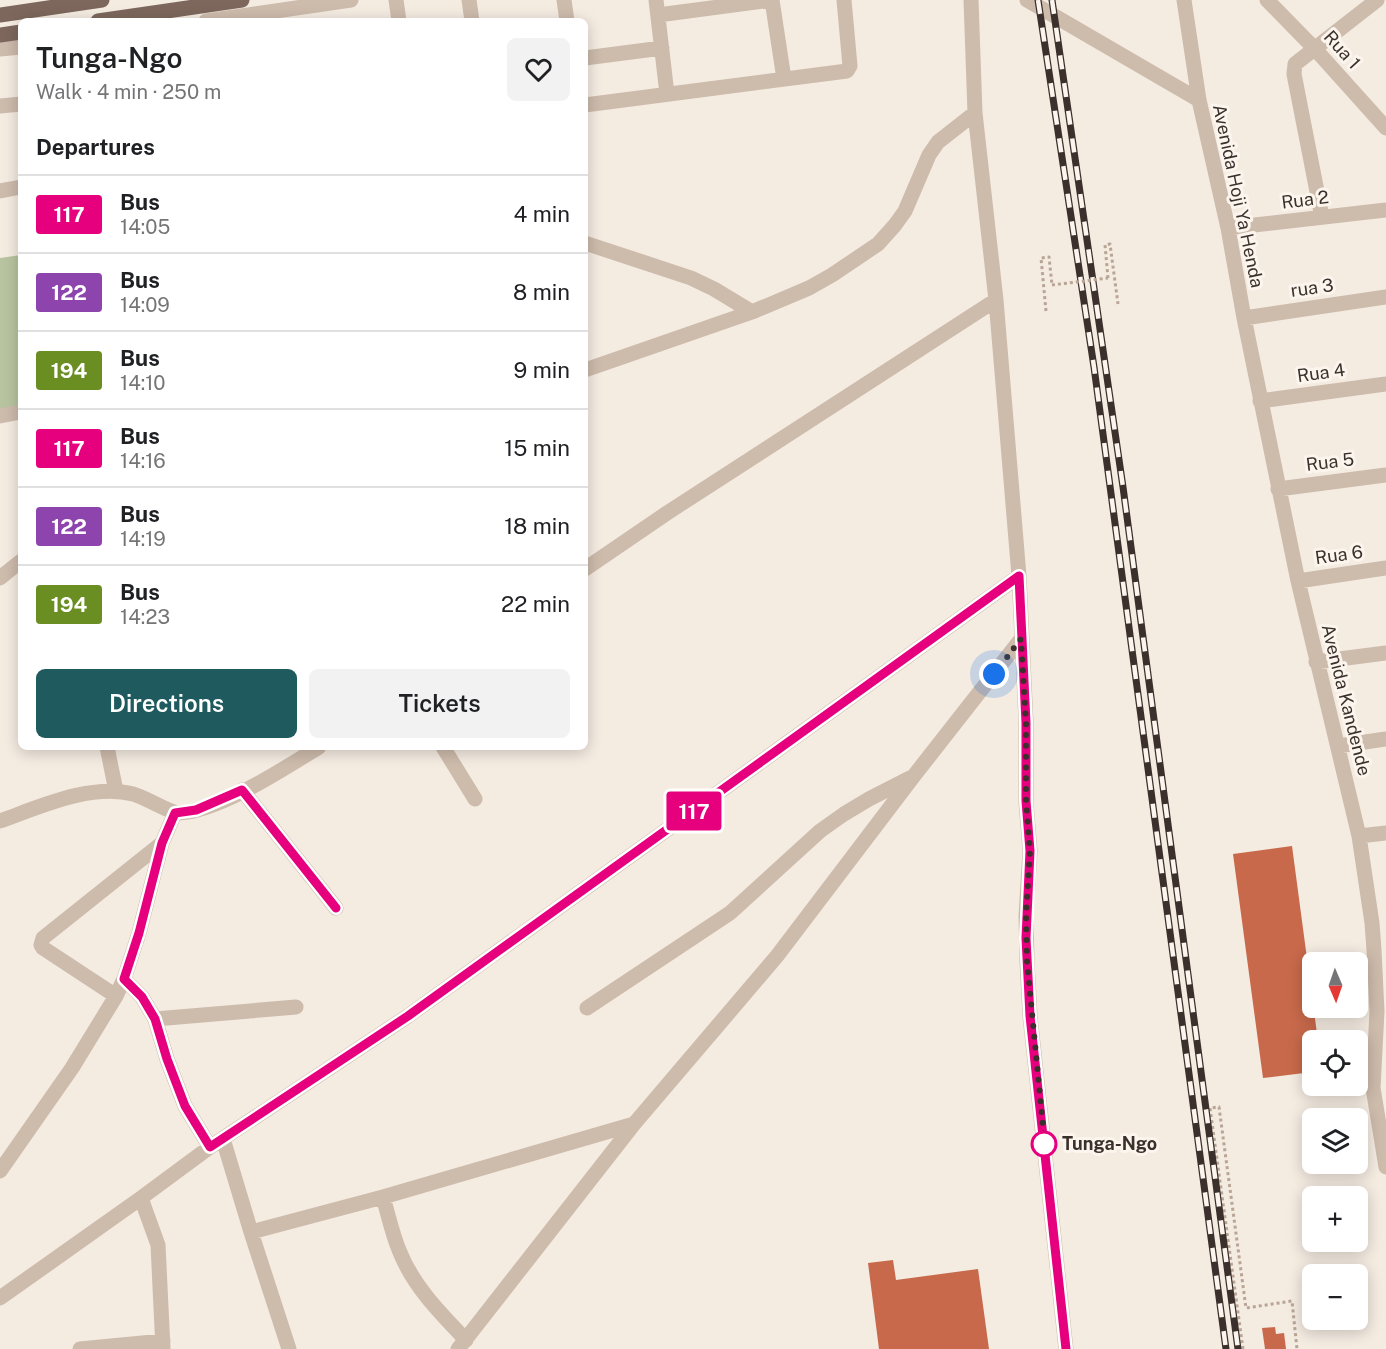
<!DOCTYPE html>
<meta charset="utf-8">
<style>
body{margin:0;font-family:"Public Sans",sans-serif;background:#f2f2f2;color:#202124;height:100vh;display:flex;flex-direction:column;font-size:22px;white-space:nowrap}
*{box-sizing:border-box;margin:0}
p{font-size:20px;color:#757577}
.icon{flex:none;width:33px;height:33px;fill:none;stroke:currentColor;stroke-width:2;stroke-linecap:round;stroke-linejoin:round}
.map{position:relative;flex:1;overflow:hidden}
.side{position:absolute;left:18px;top:18px;width:570px;height:732px;display:flex;flex-direction:column;background:#fff;border-radius:9px;box-shadow:0 3px 15px #0003}
.side>*{flex:none}
.badge{padding:0 12px;border-radius:4px;font-size:21px;line-height:39px}
.needle{width:39px;rotate:178deg}
.buttons{position:absolute;left:1302px;top:952px;display:grid;gap:12px}
.buttons a{display:grid;place-items:center;width:66px;height:66px;border-radius:9px;background:#fff;box-shadow:0 3px 15px #0003;font-size:30px}
.you{position:absolute;width:30px;height:30px;margin:-15px;border:4px solid #fff;border-radius:50%;background:#1a73e8;box-shadow:0 0 0 9px #1a73e833}
.map>.badge{position:absolute;translate:-50% -50%;box-shadow:0 0 0 3px #fff}
h2{padding:0 18px;font-size:22px;line-height:54px}
.round{display:grid;place-items:center;flex:none;width:63px;height:63px;border-radius:9px;background:#f2f2f2}
.headline{display:flex;align-items:center;justify-content:space-between;height:102px;padding:0 18px}
h1{font-size:28px;font-weight:600;line-height:45px}
.cta{display:flex;gap:12px;margin-top:auto;padding:12px 18px}
.cta a{flex:1;height:69px;border-radius:9px;background:#1f5a5e;color:#fff;font-size:24px;font-weight:600;line-height:69px;text-align:center}
.cta a+a{background:#f2f2f2;color:#202124}
ul{padding:0;list-style:none}
li{display:flex;align-items:center;gap:18px;height:78px;padding:0 18px;border-top:2px solid #e0e0e0}
li div{flex:1}
li b{display:block;font-size:22px}
li em{font-style:normal}
li .badge{min-width:66px;font-weight:700;text-align:center}
.map>svg:first-child{display:block}
.green{fill:#b8c4a0}
.building{fill:#c8694b}
.lines{fill:none;stroke-linecap:round;stroke-linejoin:round}
.path{stroke:#b9a596;stroke-width:3;stroke-dasharray:3 3;stroke-linecap:butt}
.minor{stroke:#cdbbac;stroke-width:15}
.major{stroke:#7d675c;stroke-width:15}
.rail-casing{stroke:#3b302b;stroke-width:7}
.rail{stroke:#fbf5ee;stroke-width:4.5;stroke-dasharray:14;stroke-linecap:butt}
.path-bridge{stroke:#b9a596;stroke-width:3;stroke-dasharray:3 3;stroke-linecap:butt}
.line-casing{stroke:#fff;stroke-width:14}
.line{stroke:#e6007e;stroke-width:9}
.walk{stroke:#3b302b;stroke-width:6;stroke-dasharray:0 10.8}
.stop-dot{fill:#fff;stroke:#e6007e;stroke-width:3}
.labels{text-anchor:middle;stroke-width:6;stroke-linejoin:round;paint-order:stroke}
.street-label{font-size:18px;fill:#3b302b;stroke:#fbf5ee}
.stop-label{font-size:18px;font-weight:bold;fill:#3b302b;stroke:#fbf5ee;text-anchor:start}
</style>
<div class="map">
<svg width="1386" height="1349" viewBox="0 0 1386 1349">
<rect width="100%" height="100%" fill="#f4ebe1"/>
<path class="green" d="M21,255V407L0,410V258Z"/>
<path class="building" d="M1292,846L1318,1041H1312V1072L1263,1078L1233,854Z
M893,1260L896,1280L978,1269L989,1349H879L868,1263Z
M1275,1327L1276,1334L1284,1333L1286,1349H1265L1262,1328Z"/>
<g class="lines">
<path class="path" d="M1108,278L1105,245L1110,244L1118,304
M1046,311L1041,258L1049,257L1052,285
M1243,1349L1210,1108L1219,1107L1246,1308L1292,1301L1297,1349"/>
<path class="minor" d="M396,0L399,21
M469,0L472,21
M564,0L567,21
M656,0L667,94
M772,0L784,79
M971,0L975,113L996,300L1019,576L1026,722V802L1030,851L1026,916L1027,961L1030,1016L1066,1349
M1027,0L1199,100
M1184,0L1199,100L1228,228L1244,318L1298,581L1359,836L1372,923L1374,950L1377,1011L1373,1088L1386,1167
M1267,0L1315,49L1386,128
M658,15L772,0
M206,21L351,0
M0,49L21,47
M585,58L662,48
M585,105L847,71L850,66L844,0
M0,106L21,104
M0,191L21,187
M1322,217L1294,74L1295,64L1377,0
M1228,228L1386,210
M585,243L691,278L714,289L752,312
M1244,318L1386,297
M585,370L752,312L809,288L832,275L878,244L895,225L905,211L929,155L938,142L975,113
M1260,401L1386,384
M0,416L21,412
M1278,489L1386,475
M585,569L667,513L996,300
M0,578L21,561
M1298,581L1386,568
M1316,662L1386,653
M1338,746L1386,739
M107,747L116,791
M443,747L475,799
M242,790L336,908
M0,821C39,807 91,783 133,794C145,797 170,813 179,813C220,811 283,769 319,747
M1359,836L1386,833
M124,979L142,997L155,1019L167,1059L185,1106L210,1147
M116,996L43,948L41,945L43,938L162,843
M587,1008L730,913L820,831L844,814L869,799L910,778
M155,1019L296,1007
M223,1139L251,1232L289,1349
M0,1171L72,1068L116,996L124,979L139,933L162,843L175,813
M383,1197C388,1214 392,1233 399,1250C413,1286 440,1313 466,1340
M141,1198L158,1245L163,1349
M251,1232L383,1197L634,1124
M0,1298L141,1198L210,1147L408,1016L1019,576
M80,1349L163,1341
M458,1349L634,1124L777,956L913,777L1021,639"/>
<path class="major" d="M0,15L102,0
M98,21L242,0
M0,35L21,32"/>
<defs>
<path id="rail" d="M1038,0L1094,367L1226,1349
M1052,0L1123,487L1238,1349"/>
</defs>
<use href="#rail" class="rail-casing"/>
<use href="#rail" class="rail"/>
<path class="path-bridge" d="M1052,285L1108,278"/>
</g>
<g class="lines">
<defs>
<path id="line" d="M336,908L242,790L196,810L175,813L162,843L139,933L124,979L142,997L155,1019L167,1059L185,1106L210,1147L408,1016L1019,576L1026,723V801L1030,851L1026,938L1030,1016L1066,1349"/>
</defs>
<use href="#line" class="line-casing"/>
<use href="#line" class="line"/>
<path class="walk" d="M994,674L1021,639L1026,723V801L1030,851L1026,916L1027,961L1045,1147L1044,1144"/>
</g>
<circle class="stop-dot" cx="1044" cy="1144" r="12"/>
<g class="labels">
<g class="street-label">
<text transform="translate(1342 50) rotate(48)" y="6">Rua 1</text>
<text transform="translate(1238 196) rotate(78)" y="6">Avenida Hoji Ya Henda</text>
<text transform="translate(1305 200) rotate(-7)" y="6">Rua 2</text>
<text transform="translate(1312 288) rotate(-8)" y="6">rua 3</text>
<text transform="translate(1321 373) rotate(-8)" y="6">Rua 4</text>
<text transform="translate(1330 462) rotate(-7)" y="6">Rua 5</text>
<text transform="translate(1339 555) rotate(-8)" y="6">Rua 6</text>
<text transform="translate(1346 700) rotate(76)" y="6">Avenida Kandende</text>
</g>
<g class="stop-label">
<text x="1062" y="1150">Tunga-Ngo</text>
</g>
</g>
</svg>
<div class="buttons">
<a><svg class="needle" viewBox="-14 -14 28 28"><path d="M0-13l5 13h-10z" fill="#e53935"/><path d="M0 13l5-13h-10z" fill="#757577"/></svg></a>
<a><svg class="icon" aria-label="locate" viewBox="0 0 24 24"><circle cx="12" cy="12" r="6"/><path d="M12 2v4M12 18v4M2 12h4M18 12h4"/></svg></a>
<a><svg class="icon" aria-label="layers" viewBox="0 0 24 24"><path d="M12 4l9 5-9 5-9-5zM3 14l9 5 9-5"/></svg></a>
<a>+</a>
<a>−</a>
</div>
<div class="you" style="left:994px;top:674px"></div>
<b class="badge" style="left:694px;top:811px;background:#e6007e;color:#fff">117</b>
<section class="side">
<div class="headline"><div><h1>Tunga-Ngo</h1><p>Walk · 4 min · 250 m</p></div><a class="round"><svg class="icon" aria-label="heart" viewBox="0 0 24 24"><path d="M12 20l-8-8c-3-5 5-10 8-4 3-6 11-1 8 4z"/></svg></a></div>
<h2>Departures</h2>
<ul>
<li><span class="badge" style="background:#e6007e;color:#fff">117</span><div><b>Bus</b><p>14:05</p></div><em>4 min</em></li>
<li><span class="badge" style="background:#8e44ad;color:#fff">122</span><div><b>Bus</b><p>14:09</p></div><em>8 min</em></li>
<li><span class="badge" style="background:#6b8e23;color:#fff">194</span><div><b>Bus</b><p>14:10</p></div><em>9 min</em></li>
<li><span class="badge" style="background:#e6007e;color:#fff">117</span><div><b>Bus</b><p>14:16</p></div><em>15 min</em></li>
<li><span class="badge" style="background:#8e44ad;color:#fff">122</span><div><b>Bus</b><p>14:19</p></div><em>18 min</em></li>
<li><span class="badge" style="background:#6b8e23;color:#fff">194</span><div><b>Bus</b><p>14:23</p></div><em>22 min</em></li>
</ul>
<div class="cta"><a>Directions</a><a>Tickets</a></div>
</section>
</div>
